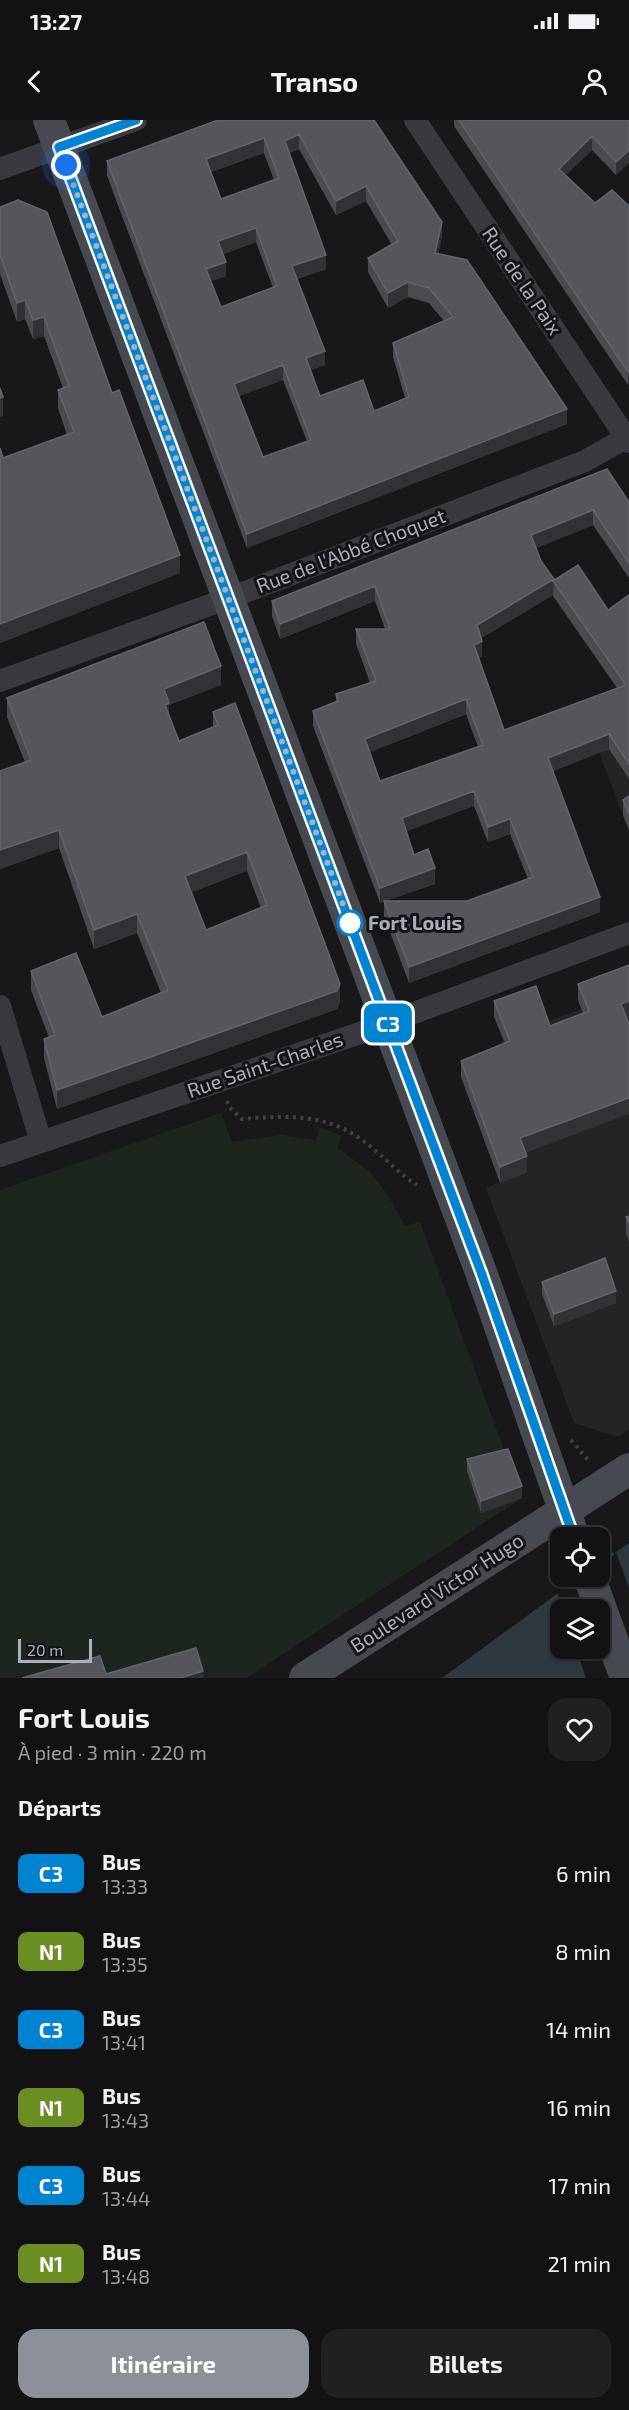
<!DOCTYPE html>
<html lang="fr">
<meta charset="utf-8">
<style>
body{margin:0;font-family:"Exo 2",sans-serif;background:#1f2022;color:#f1f3f6;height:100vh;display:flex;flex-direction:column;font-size:22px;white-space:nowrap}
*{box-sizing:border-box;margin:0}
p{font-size:20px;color:#9c9ea0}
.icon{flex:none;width:33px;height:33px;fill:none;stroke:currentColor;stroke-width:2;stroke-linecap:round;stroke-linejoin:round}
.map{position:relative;height:1558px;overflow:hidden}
.details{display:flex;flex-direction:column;background:#121214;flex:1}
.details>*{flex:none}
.badge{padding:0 12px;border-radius:9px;font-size:21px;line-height:39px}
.buttons{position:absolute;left:550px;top:1407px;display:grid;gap:12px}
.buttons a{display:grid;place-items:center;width:60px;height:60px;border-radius:12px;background:#121214;box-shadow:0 2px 4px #0004,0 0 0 2px #313234;font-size:30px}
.scale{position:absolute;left:18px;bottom:15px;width:74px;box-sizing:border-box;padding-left:6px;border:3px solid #a9b0bb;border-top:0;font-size:16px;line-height:21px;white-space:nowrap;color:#a9b0bb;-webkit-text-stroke:4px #131315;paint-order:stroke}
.you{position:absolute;width:30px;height:30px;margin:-15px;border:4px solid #fff;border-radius:50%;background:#1a73e8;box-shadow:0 0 0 9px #1a73e833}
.map>.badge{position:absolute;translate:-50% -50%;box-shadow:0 0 0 3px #fff}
h2{padding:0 18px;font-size:22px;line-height:54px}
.round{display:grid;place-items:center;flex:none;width:63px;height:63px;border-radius:18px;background:#1f2022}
.summary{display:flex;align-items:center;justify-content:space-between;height:102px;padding:0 18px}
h1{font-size:28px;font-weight:700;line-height:45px}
.action{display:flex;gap:12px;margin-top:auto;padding:12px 18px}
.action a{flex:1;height:69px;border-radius:18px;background:#8c9099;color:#fff;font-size:24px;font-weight:700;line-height:69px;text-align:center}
.action a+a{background:#1f2022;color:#f1f3f6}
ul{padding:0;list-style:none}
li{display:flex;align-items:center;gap:18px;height:78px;padding:0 18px}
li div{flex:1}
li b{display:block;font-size:22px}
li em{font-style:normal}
li .badge{min-width:66px;font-weight:700;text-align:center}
.status{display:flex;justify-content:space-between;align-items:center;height:42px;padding:0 30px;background:#121214;direction:ltr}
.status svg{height:16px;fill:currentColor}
header{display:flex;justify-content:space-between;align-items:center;height:78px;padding:0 18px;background:#121214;font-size:27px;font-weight:700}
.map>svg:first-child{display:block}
.built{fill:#242427}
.green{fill:#1d261e}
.water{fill:#2d383f;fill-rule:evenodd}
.pier{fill:#18181a}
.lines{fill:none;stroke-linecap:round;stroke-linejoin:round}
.path{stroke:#3e4146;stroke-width:4;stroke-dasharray:3 4.5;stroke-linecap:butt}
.street{stroke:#383a3f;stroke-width:22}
.secondary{stroke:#46494f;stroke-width:32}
.wall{fill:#494b4f;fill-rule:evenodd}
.shaded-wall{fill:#313235}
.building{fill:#54565b;stroke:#61646a;stroke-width:1.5;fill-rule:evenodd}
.line-casing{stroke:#fff;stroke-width:14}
.line{stroke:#0083d1;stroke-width:9}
.walk{stroke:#a9b0bb;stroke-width:6;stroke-dasharray:0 10.8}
.stop-dot{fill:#fff;stroke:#0083d1;stroke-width:3}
.labels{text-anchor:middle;stroke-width:6;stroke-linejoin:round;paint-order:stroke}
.street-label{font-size:20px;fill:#a9b0bb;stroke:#131315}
.stop-label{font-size:20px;font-weight:bold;fill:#a9b0bb;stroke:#131315;text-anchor:start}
</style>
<div class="status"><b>13:27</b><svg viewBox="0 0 49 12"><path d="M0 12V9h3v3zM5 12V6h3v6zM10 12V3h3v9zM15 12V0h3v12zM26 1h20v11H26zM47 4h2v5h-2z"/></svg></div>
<header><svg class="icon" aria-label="back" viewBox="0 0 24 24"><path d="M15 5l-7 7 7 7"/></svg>Transo<svg class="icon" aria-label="person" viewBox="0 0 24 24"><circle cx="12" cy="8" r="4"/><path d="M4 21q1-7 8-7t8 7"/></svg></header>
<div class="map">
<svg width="629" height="1558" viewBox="0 0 629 1558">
<rect width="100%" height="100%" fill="#18181a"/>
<path class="built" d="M629,619V711L599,633Z
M629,861V1310L618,1317L574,1303L486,1068L500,1062L461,957L493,945L503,917L581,889L578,880Z"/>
<path class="green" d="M221,993L232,1022L281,1015L316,1020L320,1007L342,1016L337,1028C378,1055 382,1064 405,1106L420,1102L522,1378L246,1558H0V1070Z"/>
<path class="water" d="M629,1423V1558H442L580,1457L600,1456V1443ZM561,1490H600V1528H561Z"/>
<path class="pier" d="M616,1432L629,1468V1558H586L576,1529L600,1528V1490L563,1489L557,1472L580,1457L600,1456V1443Z"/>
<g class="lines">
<path class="path" d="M227,981L229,987L242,999C282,996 325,993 359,1018C380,1032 396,1052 417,1065
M571,1320L589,1341
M603,1412L613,1439"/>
<path class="street" d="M415,0L629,322
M0,49L136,0
M0,561L240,474L585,341L629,316
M0,886L41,1022
M0,1036L363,912L629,813"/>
<path class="secondary" d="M49,0L481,1152L574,1418
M589,1456L626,1558
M305,1558L629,1349"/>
</g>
<path class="wall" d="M374,0L442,116L438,134L567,304L247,428L107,56V41ZM299,29L336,95L366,81L392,125L368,138V152L388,188L408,177L429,183L444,201L393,223V237L405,278L374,291L320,276L311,250L325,245L297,159L326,149L289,33ZM264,33L274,60L221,79L211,52ZM256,122L273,168L221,187L211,161L226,156L223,134ZM283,260L307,321L263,337L239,276Z
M454,0H629L616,55L592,30L566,55L595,83L629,86L628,265L454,6Z
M0,87L112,273L180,453L0,523V328L3,338L67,315L58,288V270L63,268L44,216L33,219L25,199L17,202L0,154Z
M607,349L629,382V458L593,405L536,428L541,441L554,461L608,490L629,475V659L609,629L553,651L600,792L409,863L384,796V781L380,783L313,606V591L336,582V574L370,563L356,524V509H385L375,481L280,519L272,496V481ZM553,475V476L617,568L504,610L479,538L482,536L481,518ZM466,594L478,627L380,661L370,632ZM474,686L488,722L510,714L528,759L467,781H385L435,764L414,735L406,711Z
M221,565L169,585V597L179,621L213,607V592L340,882L337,889L57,989L44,938V919L49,918L31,870V851L102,897L161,873L137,813L94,829L59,728L0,749V651L25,642L7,597V578ZM247,751L261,788L206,810L191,772Z
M629,676V710L623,695V680Z
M578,864L629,897L627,898L526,1033L527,1052L500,1063L461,957V941L505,923L494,897V881L550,906L583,893L578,880Z
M629,1096V1122L626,1114V1097Z
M542,1162L616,1183L554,1206L542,1174Z
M467,1339L522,1378L481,1393L467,1351Z"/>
<path class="shaded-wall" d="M299,14V29L285,35V21Z
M592,16V30L559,62V49Z
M264,18V33L206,54V39Z
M629,30V43L616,55V42Z
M366,66V81L336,95V81Z
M442,102V116L435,147V133Z
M256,108V122L218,136V121Z
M326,135V149L292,160V146Z
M226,142V156L206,163V149Z
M408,162V177L388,188V173Z
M25,180V199L17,202V183Z
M44,197V216L33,219V200Z
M325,231V245L306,252V238Z
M283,245V260L234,278V264Z
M629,250V264L628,265V252Z
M3,277V296L0,297V278Z
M567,289V304L247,428V414Z
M593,390V405L531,430V415Z
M180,435V453L0,523V504Z
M554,459L553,475L477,520V505Z
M375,466V481L280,519V504Z
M482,521V536L474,540V525Z
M221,546V565L169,585V602L165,604L164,569Z
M466,579V594L365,634V619Z
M609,614V629L548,653V638Z
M474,671V686L402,713V698Z
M510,699V714L488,722V707Z
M59,710V728L0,749V730Z
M247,732V751L185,775V756Z
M435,748V764L380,783V768Z
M600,777V792L409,863V847Z
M137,794V813L94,829V810Z
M340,864V882L337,889L57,989V970Z
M629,881V897L621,900V884Z
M629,978V994L520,1035V1018Z
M527,1036V1052L500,1063V1047Z
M616,1171V1183L554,1206V1194Z
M522,1366V1378L481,1393V1381Z
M203,1551V1558H180Z"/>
<path class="building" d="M218,0H374L442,102L435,133L467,140L567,289L247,414L107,41ZM299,14L336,81L366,66L398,121L368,138L388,173L408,162L429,168L453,197L393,223L409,277L374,291L363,260L320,276L306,238L325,231L292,146L326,135L285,21ZM264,18L279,58L221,79L206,39ZM256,108L277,166L221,187L206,149L226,142L218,121ZM283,245L311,320L263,337L234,264Z
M459,0H629V30L616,42L592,16L559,49L595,83L612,70L629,86V250L628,252Z
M18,80L47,92L112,273L119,270L180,435L0,504V328L3,338L74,312L58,270L69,266L44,197L33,200L25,180L17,183L0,135V87Z
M0,268L3,277L0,278Z
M607,349L629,382V443L593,390L531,415L541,441L554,459L477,505L482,521L474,525L504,610L626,565L553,461L578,445L608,490L629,475V644L609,614L548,638L600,777L409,847L384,781H467L533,757L510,699L488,707L474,671L402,698L414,735L428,729L435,748L380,768L313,591L338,581L336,574L376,561L356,509H390L375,466L280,504L272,481ZM466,579L483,625L380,661L365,619Z
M204,502L221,546L164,569L169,583L165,585L179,621L218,605L213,592L235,583L340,864L337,871L57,970L44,919L55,915L31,851L76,833L102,897L168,870L137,794L94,810L59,710L0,730V651L31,640L7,578ZM247,732L267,785L206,810L185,756Z
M629,676V695L623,680Z
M629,845V881L621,884L629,904V978L520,1018L527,1036L500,1047L461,941L510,921L494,881L536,866L550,906L589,891L578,864Z
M629,1096V1104L626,1097Z
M605,1138L616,1171L554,1194L542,1162Z
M508,1329L522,1366L481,1381L467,1339Z
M196,1528L203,1551L180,1558H22L100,1536L106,1554Z"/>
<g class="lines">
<defs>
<path id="line" d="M136,0L59,27L481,1152L574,1418"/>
</defs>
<use href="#line" class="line-casing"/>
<use href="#line" class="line"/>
<path class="walk" d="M66,45L350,803"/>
</g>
<circle class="stop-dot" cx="350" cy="803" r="12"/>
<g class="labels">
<g class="street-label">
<text transform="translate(522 161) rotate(56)" y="7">Rue de la Paix</text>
<text transform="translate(351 431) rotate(-21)" y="7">Rue de l'Abbé Choquet</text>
<text transform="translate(265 945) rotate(-19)" y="7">Rue Saint-Charles</text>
<text transform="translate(437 1473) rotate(-33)" y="7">Boulevard Victor Hugo</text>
</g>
<g class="stop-label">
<text x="368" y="810">Fort Louis</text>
</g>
</g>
</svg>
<div class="buttons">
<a><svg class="icon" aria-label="locate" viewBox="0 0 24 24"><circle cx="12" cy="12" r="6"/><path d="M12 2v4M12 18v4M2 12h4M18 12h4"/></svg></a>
<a><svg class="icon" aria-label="layers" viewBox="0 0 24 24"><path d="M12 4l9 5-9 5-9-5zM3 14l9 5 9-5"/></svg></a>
</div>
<div class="scale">20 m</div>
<div class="you" style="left:66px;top:45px"></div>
<b class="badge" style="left:388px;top:903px;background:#0083d1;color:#fff">C3</b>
</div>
<section class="details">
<div class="summary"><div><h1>Fort Louis</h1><p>À pied · 3 min · 220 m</p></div><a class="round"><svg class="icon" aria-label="heart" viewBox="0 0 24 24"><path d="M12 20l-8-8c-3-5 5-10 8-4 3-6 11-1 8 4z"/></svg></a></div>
<h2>Départs</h2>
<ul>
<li><span class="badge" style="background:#0083d1;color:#fff">C3</span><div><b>Bus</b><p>13:33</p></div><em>6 min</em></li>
<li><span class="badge" style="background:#6b8e23;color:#fff">N1</span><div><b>Bus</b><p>13:35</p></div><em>8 min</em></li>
<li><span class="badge" style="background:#0083d1;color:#fff">C3</span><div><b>Bus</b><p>13:41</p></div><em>14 min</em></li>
<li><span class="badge" style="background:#6b8e23;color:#fff">N1</span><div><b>Bus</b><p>13:43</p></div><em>16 min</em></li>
<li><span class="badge" style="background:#0083d1;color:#fff">C3</span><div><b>Bus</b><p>13:44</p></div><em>17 min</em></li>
<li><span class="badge" style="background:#6b8e23;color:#fff">N1</span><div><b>Bus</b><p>13:48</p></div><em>21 min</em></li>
</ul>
<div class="action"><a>Itinéraire</a><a>Billets</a></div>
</section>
